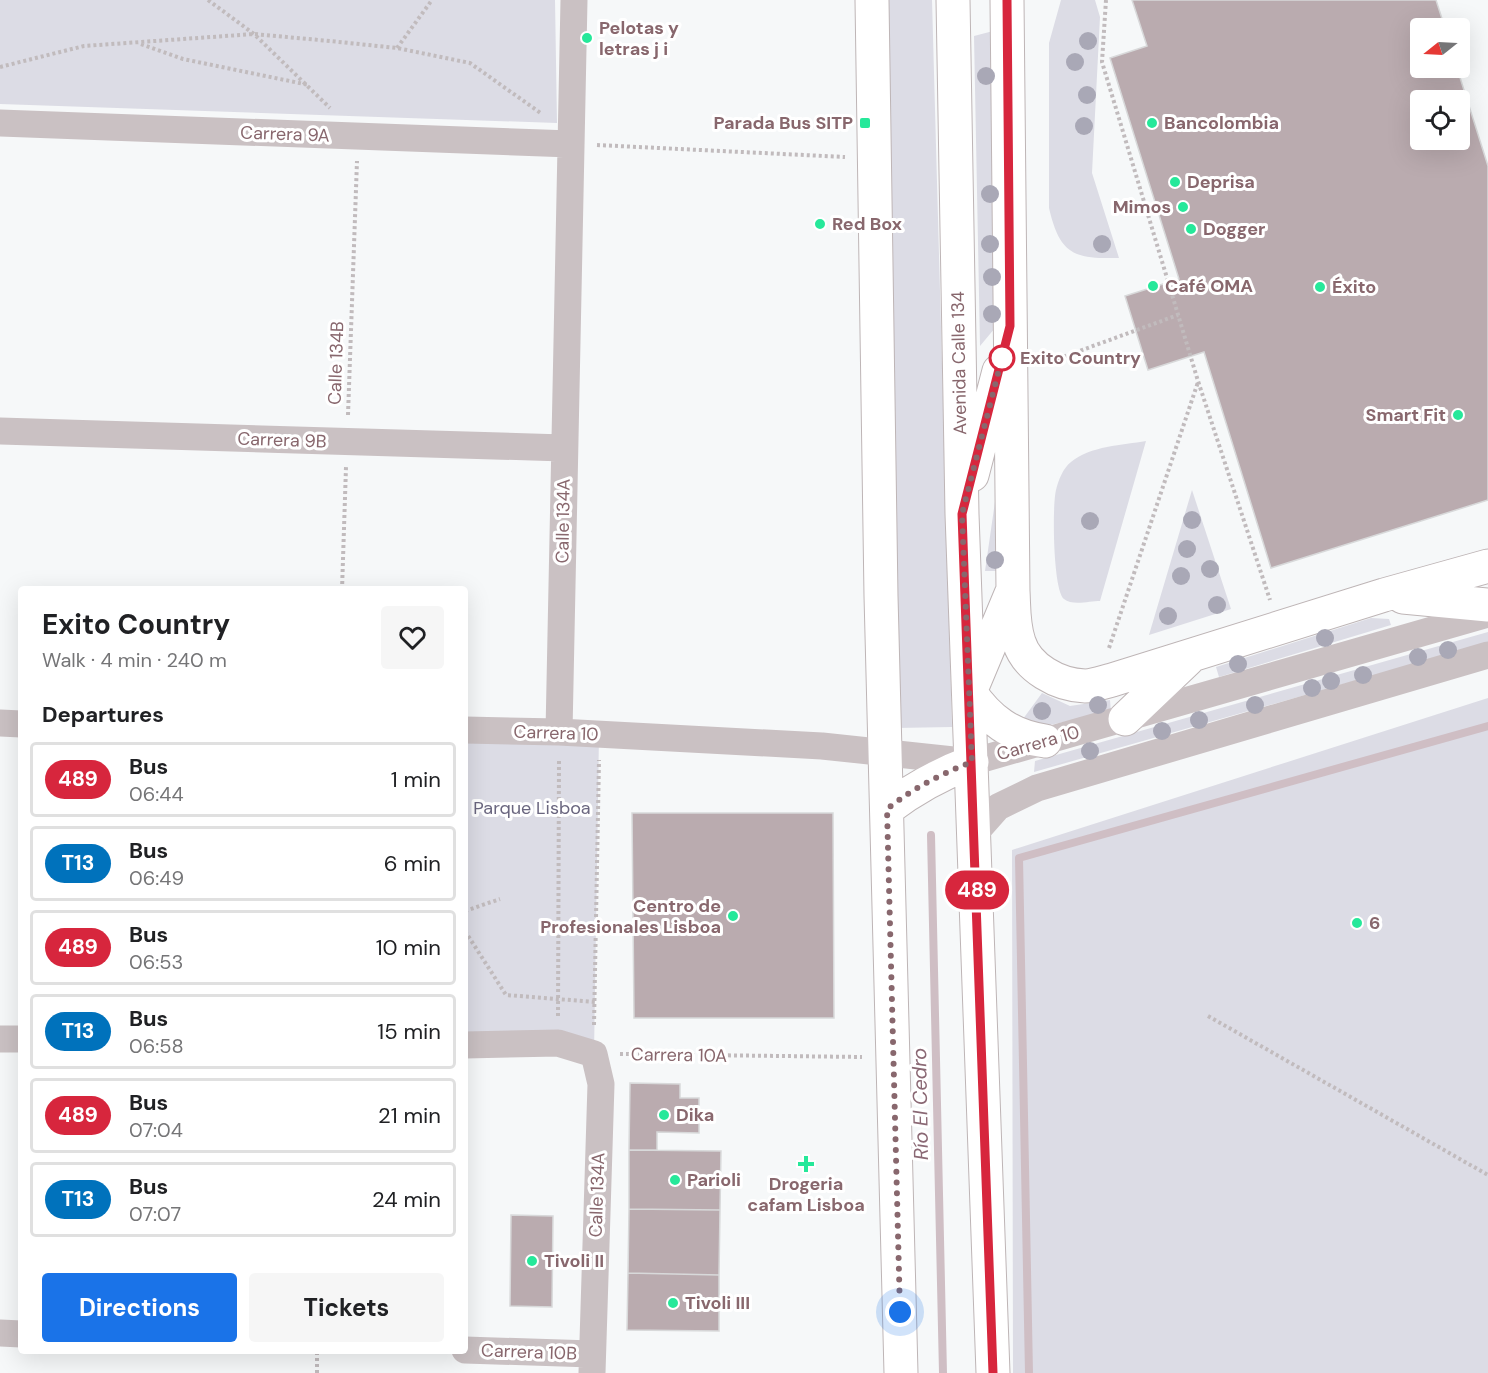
<!DOCTYPE html>
<meta charset="utf-8">
<style>
body{margin:0;font-family:"DM Sans",sans-serif;background:#f6f6f6;color:#202124;height:100vh;display:flex;flex-direction:column;font-size:22px;white-space:nowrap}
*{box-sizing:border-box;margin:0}
p{font-size:20px;color:#757577}
.icon{flex:none;width:33px;height:33px;fill:none;stroke:currentColor;stroke-width:2;stroke-linecap:round;stroke-linejoin:round}
.map{position:relative;flex:1;overflow:hidden}
.sheet{position:absolute;left:18px;top:586px;width:450px;height:768px;display:flex;flex-direction:column;background:#fff;border-radius:6px;box-shadow:0 6px 24px #0002}
.sheet>*{flex:none}
.badge{padding:0 12px;border-radius:20px;font-size:21px;line-height:39px}
.needle{width:39px;rotate:252deg}
.controls{position:absolute;left:1410px;top:18px;display:grid;gap:12px}
.controls a{display:grid;place-items:center;width:60px;height:60px;border-radius:6px;background:#fff;box-shadow:0 6px 24px #0002;font-size:30px}
.you{position:absolute;width:30px;height:30px;margin:-15px;border:4px solid #fff;border-radius:50%;background:#1a73e8;box-shadow:0 0 0 9px #1a73e833}
.map>.badge{position:absolute;translate:-50% -50%;box-shadow:0 0 0 3px #fff}
h2{padding:0 24px;font-size:22px;line-height:54px}
.round{display:grid;place-items:center;flex:none;width:63px;height:63px;border-radius:6px;background:#f6f6f6}
.head{display:flex;align-items:center;justify-content:space-between;height:102px;padding:0 24px}
h1{font-size:28px;font-weight:700;line-height:45px}
.cta{display:flex;gap:12px;margin-top:auto;padding:12px 24px}
.cta a{flex:1;height:69px;border-radius:6px;background:#1a73e8;color:#fff;font-size:24px;font-weight:700;line-height:69px;text-align:center}
.cta a+a{background:#f6f6f6;color:#202124}
ul{padding:0;list-style:none}
li{display:flex;align-items:center;gap:18px;height:75px;margin:0 12px 9px;padding:0 12px;border:3px solid #e0e0e0;border-radius:6px}
li div{flex:1}
li b{display:block;font-size:22px}
li em{font-style:normal}
li .badge{min-width:66px;font-weight:700;text-align:center}
.map>svg:first-child{display:block}
.green{fill:#dcdce5}
.lines{fill:none;stroke-linecap:round;stroke-linejoin:round}
.stream{stroke:#cfbec4;stroke-width:8}
.building{fill:#baabaf;stroke:#d8d9da;stroke-width:1.5;fill-rule:evenodd}
.primary-casing{stroke:#beb5b6;stroke-width:35}
.path{stroke:#c1bbbd;stroke-width:4;stroke-dasharray:3 3;stroke-linecap:butt}
.street{stroke:#cac1c3;stroke-width:27}
.primary{stroke:#fff;stroke-width:33}
.tree{fill:#a9a8b6}
.line-casing{stroke:#fff;stroke-width:14}
.line{stroke:#d7263d;stroke-width:9}
.walk{stroke:#88676d;stroke-width:6;stroke-dasharray:0 10.8}
.poi-dot{fill:#26e89a;stroke:#fff;stroke-width:2}
.stop-dot{fill:#fff;stroke:#d7263d;stroke-width:3}
.labels{text-anchor:middle;stroke-width:6;stroke-linejoin:round;paint-order:stroke}
.poi-label{font-size:18px;font-weight:bold;fill:#88676d;stroke:#fff;text-anchor:start}
.street-label{font-size:18px;fill:#88676d;stroke:#fff}
.stop-label{font-size:18px;font-weight:bold;fill:#88676d;stroke:#fff;text-anchor:start}
.park-label{font-size:18px;fill:#6a667f;stroke:#fff}
.water-label{font-size:20px;font-style:italic;fill:#8a6874;stroke:#fff}
</style>
<div class="map">
<svg width="1488" height="1373" viewBox="0 0 1488 1373">
<rect width="100%" height="100%" fill="#f6f8f9"/>
<path class="green" d="M0,0H555L557,123L0,104Z
M884,0H932L952,727L896,728Z
M1061,0H1095L1100,17L1092,173L1119,258C1074,259 1060,255 1049,208V43Z
M997,30L1000,322L980,346L974,36Z
M1146,441L1100,601C1090,601 1072,606 1064,599C1053,591 1052,506 1056,490C1058,481 1063,468 1071,462C1090,446 1123,445 1146,441Z
M1001,460L1003,571H985Z
M1192,490L1231,609L1149,635Z
M1371,618L1389,619L1391,625L1219,677L1216,667Z
M1488,632V643L1034,772L1035,761Z
M1042,693L1070,706L1110,700L1111,712L1045,726L1020,723Z
M1488,698V1373H1013L1012,850Z
M465,731L599,735L594,1054L465,1050Z"/>
<g class="lines">
<path class="stream" d="M931,835L943,1373
M1029,1373L1019,858L1488,726"/>
</g>
<path class="building" d="M1132,0H1436L1445,28H1420V68H1457L1488,166V500L1271,568L1204,352L1148,370L1125,296L1179,279L1110,58L1147,46ZM1420,100H1460V140H1420Z
M632,813H833L834,1018H634Z
M630,1083L680,1084V1098H699V1133L657,1132V1150H629Z
M629,1150L721,1151L720,1210L629,1209Z
M629,1209L720,1210L719,1275L628,1273Z
M511,1215L553,1216L552,1307L510,1306Z
M628,1273L719,1275V1331L627,1330Z"/>
<g class="lines">
<defs>
<path id="primary" d="M872,0L881,596L901,1373
M953,0L962,514L993,1373
M1007,0L1013,591C1014,608 1013,625 1019,642C1027,668 1058,685 1085,686C1093,686 1104,682 1112,680L1384,595L1488,566
M972,475L999,371
M1403,597L1488,605
M973,685L1011,594
M970,692C989,720 1011,736 1045,741
M1125,719L1188,659
M887,809C914,788 940,774 972,762"/>
</defs>
<use href="#primary" class="primary-casing"/>
<path class="path" d="M208,0L254,34L330,108
M1106,0L1102,62L1198,381L1270,600
M141,44L183,59L309,85
M397,48L432,0
M0,67L84,46L254,34L330,41L397,48L470,63L542,114
M597,145L845,157
M1041,365L1178,315
M348,415L357,161
M342,590L346,467
M1109,648L1198,382
M465,911L500,899
M465,931L506,995L595,1002
M558,1016L559,760
M1208,1016L1488,1175
M594,1025L599,760
M620,1054L862,1057
M317,1373V1352"/>
<path class="street" d="M0,123L571,144
M0,431L564,448
M0,723L21,724
M465,730L559,732L822,746L972,762L1488,614
M559,732L574,0
M975,833L998,807L1037,788L1488,655
M0,1039H21
M465,1045L558,1043L594,1054L601,1084L592,1373
M0,1333L21,1334
M465,1350L592,1354"/>
<use href="#primary" class="primary"/>
</g>
<g class="tree">
<circle cx="1088" cy="41" r="9"/>
<circle cx="1075" cy="62" r="9"/>
<circle cx="986" cy="76" r="9"/>
<circle cx="1087" cy="95" r="9"/>
<circle cx="1084" cy="126" r="9"/>
<circle cx="990" cy="194" r="9"/>
<circle cx="990" cy="244" r="9"/>
<circle cx="1102" cy="244" r="9"/>
<circle cx="992" cy="277" r="9"/>
<circle cx="992" cy="314" r="9"/>
<circle cx="1192" cy="520" r="9"/>
<circle cx="1090" cy="521" r="9"/>
<circle cx="1187" cy="549" r="9"/>
<circle cx="995" cy="560" r="9"/>
<circle cx="1210" cy="569" r="9"/>
<circle cx="1181" cy="576" r="9"/>
<circle cx="1217" cy="605" r="9"/>
<circle cx="1168" cy="616" r="9"/>
<circle cx="1325" cy="638" r="9"/>
<circle cx="1448" cy="650" r="9"/>
<circle cx="1418" cy="657" r="9"/>
<circle cx="1238" cy="664" r="9"/>
<circle cx="1363" cy="675" r="9"/>
<circle cx="1331" cy="681" r="9"/>
<circle cx="1312" cy="688" r="9"/>
<circle cx="1098" cy="705" r="9"/>
<circle cx="1255" cy="705" r="9"/>
<circle cx="1042" cy="711" r="9"/>
<circle cx="1199" cy="720" r="9"/>
<circle cx="1162" cy="731" r="9"/>
<circle cx="1090" cy="751" r="9"/>
</g>
<g class="lines">
<defs>
<path id="line" d="M993,1373L962,514L1010,326L1007,0"/>
</defs>
<use href="#line" class="line-casing"/>
<use href="#line" class="line"/>
<path class="walk" d="M900,1312L887,809C914,788 940,774 972,762L962,514L1002,358"/>
</g>
<g class="poi-dot">
<circle cx="587" cy="38" r="6"/>
<rect x="859" y="117" width="12" height="12" rx="3"/>
<circle cx="1152" cy="123" r="6"/>
<circle cx="1175" cy="182" r="6"/>
<circle cx="1183" cy="207" r="6"/>
<circle cx="820" cy="224" r="6"/>
<circle cx="1191" cy="229" r="6"/>
<circle cx="1153" cy="286" r="6"/>
<circle cx="1320" cy="287" r="6"/>
<circle cx="1458" cy="415" r="6"/>
<circle cx="733" cy="916" r="6"/>
<circle cx="1357" cy="923" r="6"/>
<circle cx="664" cy="1115" r="6"/>
<path d="M803 1155h6v6h6v6h-6v6h-6v-6h-6v-6h6z"/>
<circle cx="675" cy="1180" r="6"/>
<circle cx="532" cy="1261" r="6"/>
<circle cx="673" cy="1303" r="6"/>
</g>
<circle class="stop-dot" cx="1002" cy="358" r="12"/>
<g class="labels">
<g class="poi-label">
<text x="599" y="34">Pelotas y<tspan x="599" dy="21">letras j i</tspan></text>
<text x="853" y="129" text-anchor="end">Parada Bus SITP</text>
<text x="1164" y="129">Bancolombia</text>
<text x="1187" y="188">Deprisa</text>
<text x="1171" y="213" text-anchor="end">Mimos</text>
<text x="832" y="230">Red Box</text>
<text x="1203" y="235">Dogger</text>
<text x="1165" y="292">Café OMA</text>
<text x="1332" y="293">Éxito</text>
<text x="1446" y="421" text-anchor="end">Smart Fit</text>
<text x="721" y="912" text-anchor="end">Centro de<tspan x="721" dy="21">Profesionales Lisboa</tspan></text>
<text x="1369" y="929">6</text>
<text x="676" y="1121">Dika</text>
<text x="687" y="1186">Parioli</text>
<text x="806" y="1190" text-anchor="middle">Drogeria<tspan x="806" dy="21">cafam Lisboa</tspan></text>
<text x="544" y="1267">Tivoli II</text>
<text x="685" y="1309">Tivoli III</text>
</g>
<g class="street-label">
<text transform="translate(285 134) rotate(2)" y="6">Carrera 9A</text>
<text transform="translate(336 363) rotate(-88)" y="6">Calle 134B</text>
<text transform="translate(959 363) rotate(-91)" y="6">Avenida Calle 134</text>
<text transform="translate(282 440) rotate(2)" y="6">Carrera 9B</text>
<text transform="translate(563 521) rotate(-89)" y="6">Calle 134A</text>
<text transform="translate(556 733) rotate(2)" y="6">Carrera 10</text>
<text transform="translate(1038 743) rotate(-16)" y="6">Carrera 10</text>
<text transform="translate(679 1055) rotate(1)" y="6">Carrera 10A</text>
<text transform="translate(597 1195) rotate(-88)" y="6">Calle 134A</text>
<text transform="translate(529 1352) rotate(2)" y="6">Carrera 10B</text>
</g>
<g class="stop-label">
<text x="1020" y="364">Exito Country</text>
</g>
<g class="park-label">
<text x="532" y="814">Parque Lisboa</text>
</g>
<g class="water-label">
<text transform="translate(920 1104) rotate(-91)" y="7">Río El Cedro</text>
</g>
</g>
</svg>
<div class="controls">
<a><svg class="needle" viewBox="-14 -14 28 28"><path d="M0-13l5 13h-10z" fill="#e53935"/><path d="M0 13l5-13h-10z" fill="#757577"/></svg></a>
<a><svg class="icon" aria-label="locate" viewBox="0 0 24 24"><circle cx="12" cy="12" r="6"/><path d="M12 2v4M12 18v4M2 12h4M18 12h4"/></svg></a>
</div>
<div class="you" style="left:900px;top:1312px"></div>
<b class="badge" style="left:977px;top:890px;background:#d7263d;color:#fff">489</b>
<section class="sheet">
<div class="head"><div><h1>Exito Country</h1><p>Walk · 4 min · 240 m</p></div><a class="round"><svg class="icon" aria-label="heart" viewBox="0 0 24 24"><path d="M12 20l-8-8c-3-5 5-10 8-4 3-6 11-1 8 4z"/></svg></a></div>
<h2>Departures</h2>
<ul>
<li><span class="badge" style="background:#d7263d;color:#fff">489</span><div><b>Bus</b><p>06:44</p></div><em>1 min</em></li>
<li><span class="badge" style="background:#0072bc;color:#fff">T13</span><div><b>Bus</b><p>06:49</p></div><em>6 min</em></li>
<li><span class="badge" style="background:#d7263d;color:#fff">489</span><div><b>Bus</b><p>06:53</p></div><em>10 min</em></li>
<li><span class="badge" style="background:#0072bc;color:#fff">T13</span><div><b>Bus</b><p>06:58</p></div><em>15 min</em></li>
<li><span class="badge" style="background:#d7263d;color:#fff">489</span><div><b>Bus</b><p>07:04</p></div><em>21 min</em></li>
<li><span class="badge" style="background:#0072bc;color:#fff">T13</span><div><b>Bus</b><p>07:07</p></div><em>24 min</em></li>
</ul>
<div class="cta"><a>Directions</a><a>Tickets</a></div>
</section>
</div>
